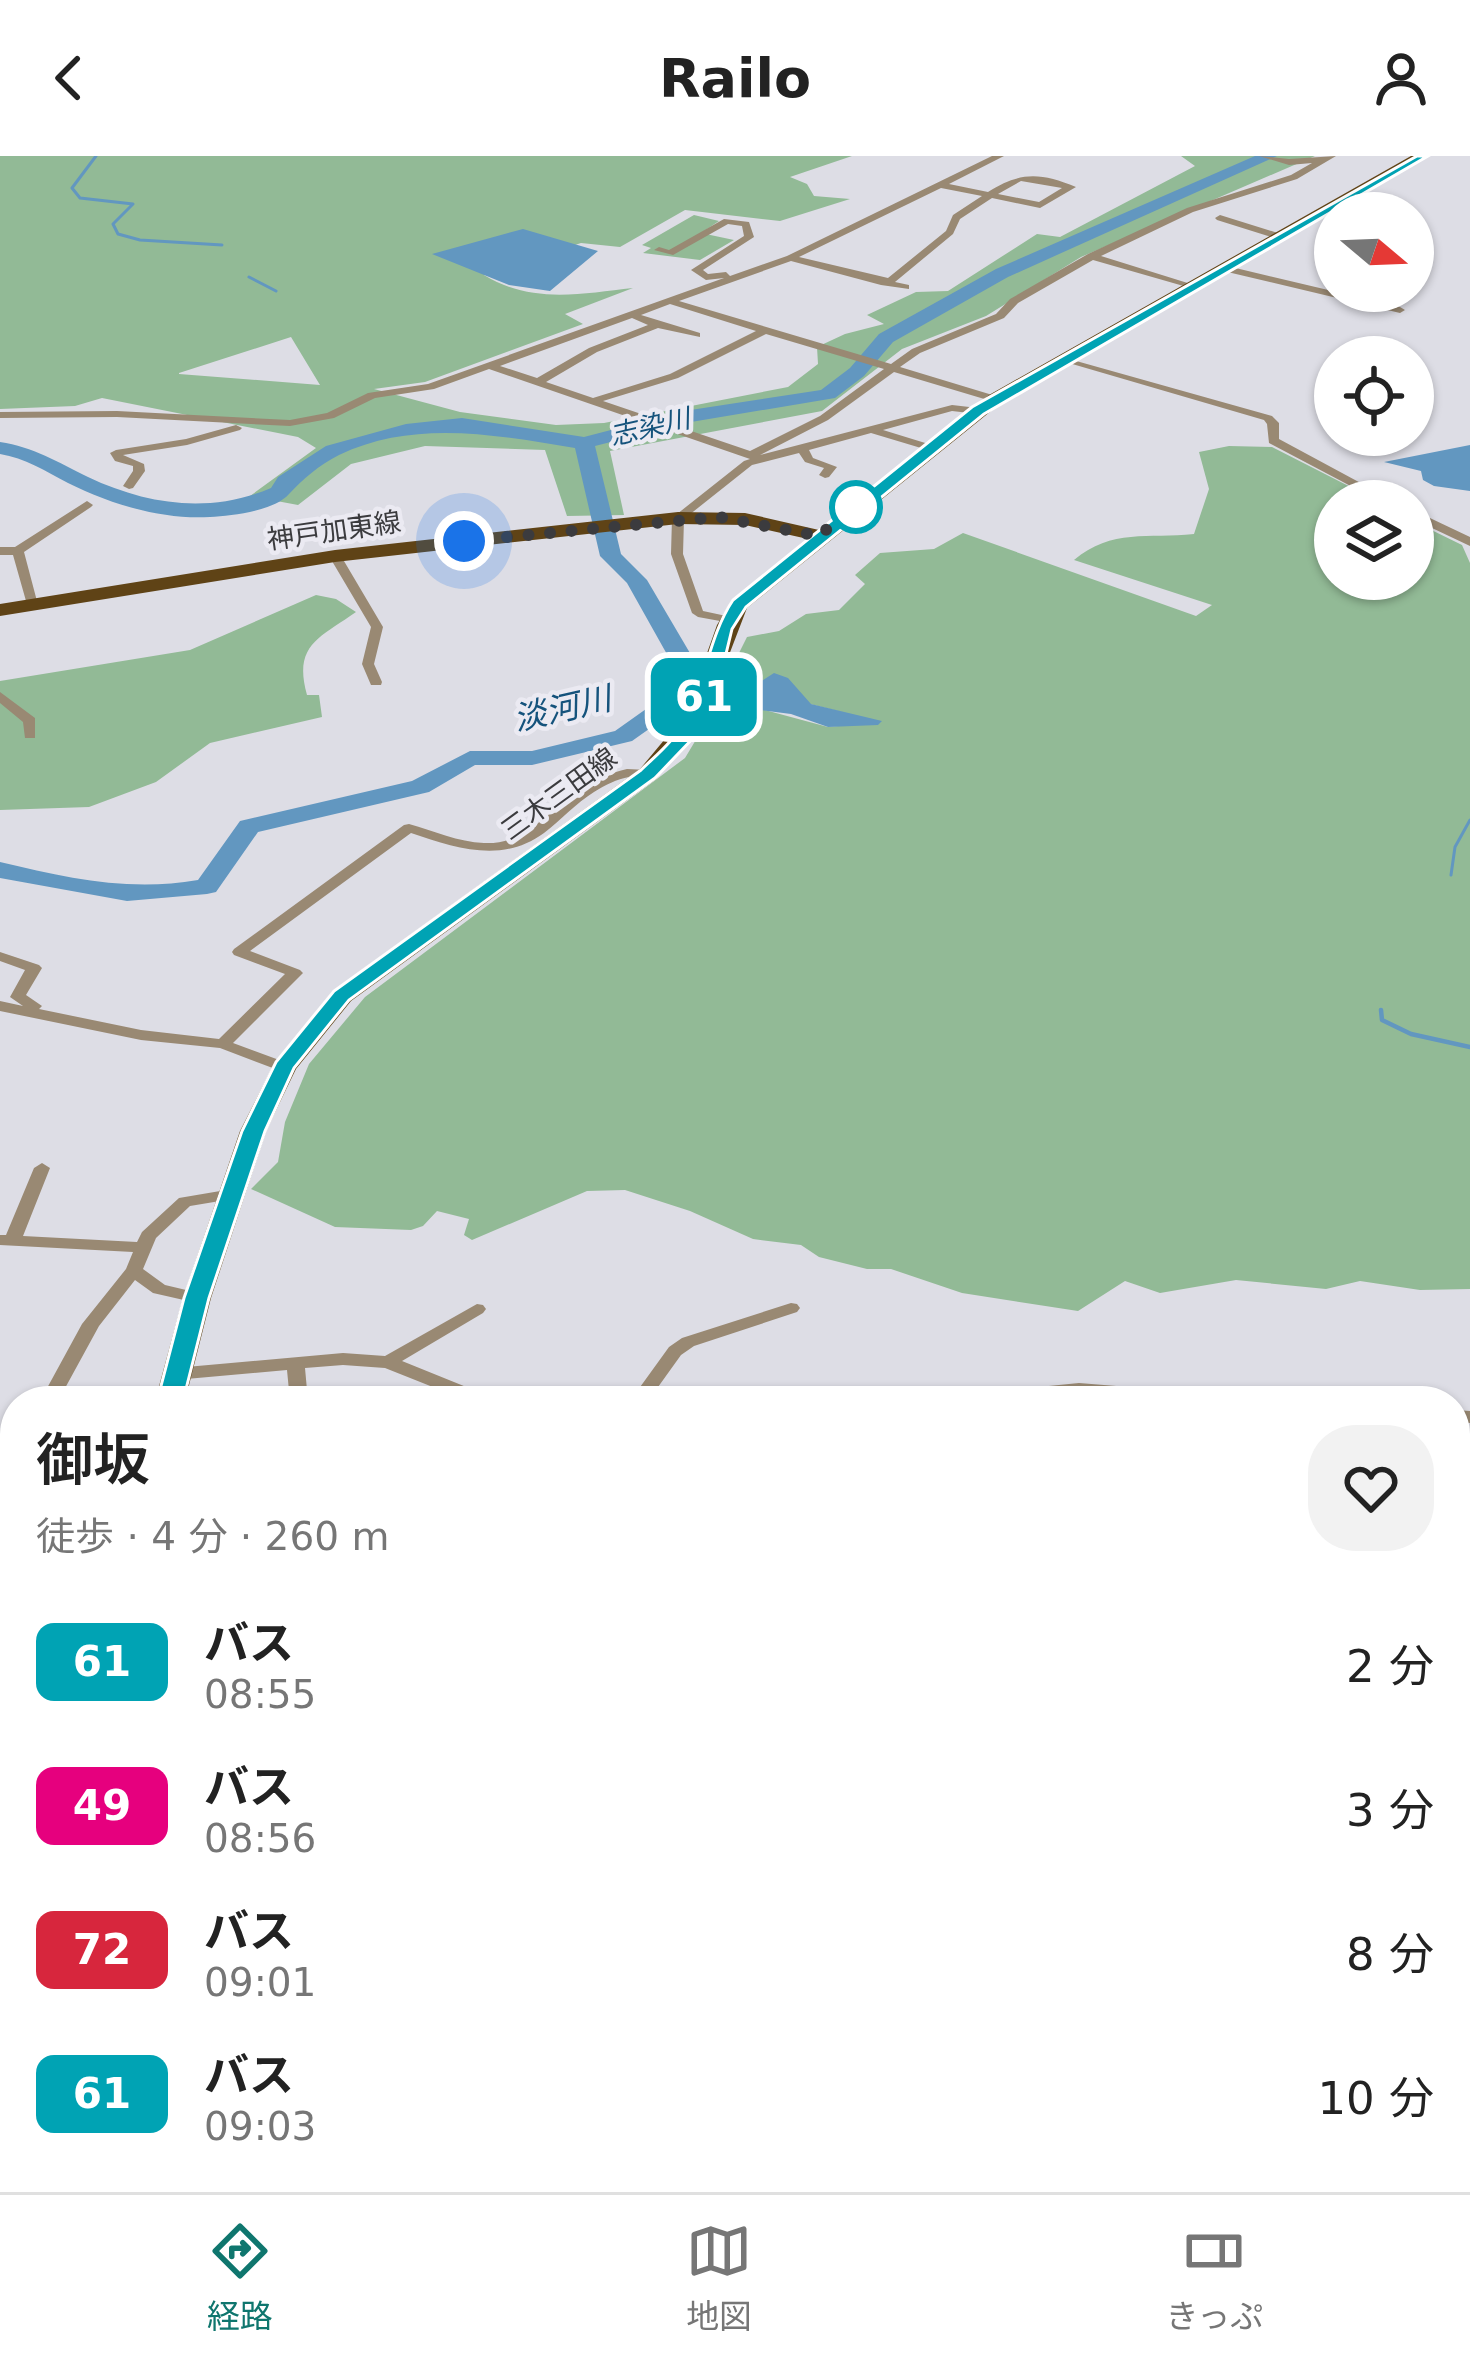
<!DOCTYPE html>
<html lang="ja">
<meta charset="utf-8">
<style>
body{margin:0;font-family:"DejaVu Sans","Noto Sans JP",sans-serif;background:#f2f2f2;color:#222;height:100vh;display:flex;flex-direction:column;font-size:45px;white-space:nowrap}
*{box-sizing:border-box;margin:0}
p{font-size:39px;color:#767676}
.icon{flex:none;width:66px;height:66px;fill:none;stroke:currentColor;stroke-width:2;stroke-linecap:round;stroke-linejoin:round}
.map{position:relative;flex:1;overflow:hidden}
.panel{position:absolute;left:0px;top:1230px;width:1470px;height:807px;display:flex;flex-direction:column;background:#fff;border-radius:48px 48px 0 0;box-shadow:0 3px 9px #0004}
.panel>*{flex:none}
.badge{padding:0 24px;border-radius:18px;font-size:42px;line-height:78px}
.needle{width:78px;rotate:109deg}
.fabs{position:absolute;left:1314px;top:36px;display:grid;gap:24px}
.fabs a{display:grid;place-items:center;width:120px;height:120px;border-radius:50%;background:#fff;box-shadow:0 3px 9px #0004;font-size:60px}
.you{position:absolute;width:60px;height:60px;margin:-30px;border:9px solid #fff;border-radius:50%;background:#1a73e8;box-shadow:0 0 0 18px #1a73e833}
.map>.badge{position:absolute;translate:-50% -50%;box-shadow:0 0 0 6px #fff}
.round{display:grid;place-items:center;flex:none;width:126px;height:126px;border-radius:48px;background:#f2f2f2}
.headline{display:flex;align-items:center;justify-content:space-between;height:204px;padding:0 36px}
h1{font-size:57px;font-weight:600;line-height:90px}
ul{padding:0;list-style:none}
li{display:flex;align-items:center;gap:36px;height:144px;padding:0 36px}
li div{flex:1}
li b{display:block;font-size:45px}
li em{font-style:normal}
li .badge{min-width:132px;font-weight:700;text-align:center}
header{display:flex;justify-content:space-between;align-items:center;height:156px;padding:0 36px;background:#fff;font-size:54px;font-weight:600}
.dock{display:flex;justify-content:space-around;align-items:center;height:168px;border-top:3px solid #e0e0e0;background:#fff;font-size:33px;color:#767676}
.dock a{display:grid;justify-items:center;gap:6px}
.dock .active{color:#0f766e}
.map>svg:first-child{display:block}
.green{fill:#92ba96;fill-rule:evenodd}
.water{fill:#6297c0}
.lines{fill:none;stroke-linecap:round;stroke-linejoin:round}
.stream-far1{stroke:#6297c0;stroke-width:3}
.stream{stroke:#6297c0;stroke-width:4.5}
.river{fill:#6297c0;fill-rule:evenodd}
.minor{fill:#998973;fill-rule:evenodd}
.tertiary{fill:#998973;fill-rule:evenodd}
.primary{fill:#5f4316;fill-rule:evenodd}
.line{fill:#00a3b4;stroke:#fff;stroke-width:3}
.walk{stroke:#3b3b3e;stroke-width:12;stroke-dasharray:0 21.6}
.stop-dot{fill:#fff;stroke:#00a3b4;stroke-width:6}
.labels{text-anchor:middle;stroke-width:9;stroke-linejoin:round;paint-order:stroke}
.far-water-label{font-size:27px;font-style:italic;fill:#15537c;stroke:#ebeaf2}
.far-street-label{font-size:27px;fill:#3b3b3e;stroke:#ebeaf2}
.water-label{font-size:33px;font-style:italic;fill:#15537c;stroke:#ebeaf2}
</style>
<header><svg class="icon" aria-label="back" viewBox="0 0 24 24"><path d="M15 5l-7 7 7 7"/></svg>Railo<svg class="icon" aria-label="person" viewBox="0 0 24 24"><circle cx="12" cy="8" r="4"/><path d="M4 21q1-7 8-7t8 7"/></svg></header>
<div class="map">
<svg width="1470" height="2036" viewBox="0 0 1470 2036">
<rect width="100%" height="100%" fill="#dddde5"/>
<path class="green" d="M0,0H852L790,21L807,28L814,40L850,43L780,65L685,54L620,91L581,87L484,119C531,148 580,138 633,132L565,158L583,168L425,226L374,233L460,256L556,269L604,267L788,231L818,208L817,191L845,178L884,168L867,159L916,136L948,135L1037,78L1060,81L1195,10L1181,0H1315L1081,101L986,160L902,193L822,255L610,295L624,359L567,360L545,294L425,290L351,308L298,349L250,340L316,292L298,281L102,242L75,250L0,253ZM291,181L320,229L179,218V217Z
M694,59L719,65L701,77L734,84L700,104L643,97L651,92L642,89Z
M1229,290L1272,291L1378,345H1335V423H1413V365L1462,389L1470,407V1133L1420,1134L1360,1125L1326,1133L1236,1124L1160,1137L1125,1125L1078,1155L962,1137L891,1113H867L819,1101L801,1089L753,1083L690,1055L625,1034L587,1035L472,1084L464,1079L469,1063L437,1055L423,1070L411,1074L335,1071L251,1033L278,1006L285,966L309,908L365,841L685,602L727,532L728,515L745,507L739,497L747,481L779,475L806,458L839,454L865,428L855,419L880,397L934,393L963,377L1196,460L1212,449L1074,404C1112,372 1148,383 1194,378L1209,333L1199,296ZM788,527L810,548L881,566L828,571L754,551Z
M316,439L336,443L356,456C319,482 293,489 307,539H319L322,561L210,587L156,626L89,651L0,654V525L190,494Z
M1455,1831H1470V2036H1034L1027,2022H1455Z
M504,2022H911L914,2036H504Z"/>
<path class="water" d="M523,73L598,95L550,135L509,129L432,98Z
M1470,289V335L1434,330L1423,324L1421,315L1384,306Z
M774,517L788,522L811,548L882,565L878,569L828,571L791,558L737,551L735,542Z"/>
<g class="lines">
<path class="stream-far1" d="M96,0L72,32L80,42L133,48L113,68L118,78L140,84L222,89
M249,121L276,135
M1451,719L1455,691L1470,664"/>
<path class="stream" d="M1381,854L1382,864L1411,878L1470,891"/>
<path class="river" d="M1255,0H1277L1008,121L893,186L864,220L835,242L685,267L595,290L621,398L647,424L697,509L690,544L632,585L532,609H475L429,636L258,676L216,736L207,738L127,745L0,722V706C67,722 129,736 198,724L240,665L412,625L470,595H532L615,575L670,536L673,509L627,427L600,400L575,292C496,279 414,263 339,299C319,309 303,323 289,338C274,355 232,360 210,361C162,364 110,348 68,327C45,315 25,302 0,298V286C33,291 58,306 88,321C147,349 210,358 271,332L278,321L326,290L406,268L462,262L584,281L684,255L821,234L850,212L879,178L996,113Z"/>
<path class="minor" d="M992,0H1004L949,28L988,36C1021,15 1041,17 1076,31L1040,52L992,42L960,63L953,78L895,126L909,129V133L881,129L791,105L679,145L891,208L912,193L996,158L1010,143L1088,98L1187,52L1291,19L1312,7L1289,9L1259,0L1289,3L1336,0L1297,23L1193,56L1101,100L1194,129V133L1093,104L1018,147L1004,162L920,197L900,211L999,241V245H991L894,216L828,264L760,299L952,249L978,252L983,255L978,258L952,255L883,274L935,290L937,292L931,295L871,277L809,294L813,302L837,311L829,321L825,322L819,319L824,312L805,306L799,297L752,309L684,363L683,398L703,455L731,461V467L698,461L692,457L671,398L672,362L744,305L750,303L489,213L434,233L375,242L334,262L290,270L117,261L0,262V256L117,255L290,264L327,257L368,237L428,228L724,122L706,124L691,114L744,80L742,70L728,68L673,99L654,94L659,91L669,94L724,63L749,66L754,81L703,114L708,118L726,116L730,120L787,100ZM1021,25L1062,32L1039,46L998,38ZM941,32L982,40L953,59L946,75L888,122L799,101ZM670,148L756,175L670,218L593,242L546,226L597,196L658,172L700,181V177L641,159ZM632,162L648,169L589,192L537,222L500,210ZM766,178L884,213L820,260L750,295L603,245L678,222Z
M1220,59L1281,78L1283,80L1278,83L1217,64L1215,62Z
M1223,109L1400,151L1405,154L1400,157L1219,114L1218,112Z
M1062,201L1272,260L1279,267V283L1394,345H1379L1269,287L1267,268L1264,264L1062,205Z
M236,269L242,272L240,274L187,289L123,299L144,308L145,315L133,332L129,333L123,330L133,315V310L115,305L110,297L116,294L186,283Z
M87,345L93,349L91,351L24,396L38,449L36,452H28L13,399H0V391H15Z
M1413,354L1470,381V390L1413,363Z
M335,396L341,400L383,471L374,508L382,526L381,529H371L362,508L371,471L329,400Z
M0,536L35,562V582H25L23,566L0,547Z
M627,613L648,614L655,618C645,623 640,620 629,621C617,623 605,629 594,636C576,647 561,664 544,677C502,708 456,692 411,677L250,795L300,814L303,817L233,887L290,908L292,911L290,914H278L220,892L141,884L0,855V845L23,850L10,841L25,814L0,805V796L39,809L42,812L26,839L42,850L39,853L141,874L219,883L285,818L234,799L232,796L234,793L404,669L409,668C434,675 458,686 484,687C526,689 550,653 583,631C596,622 611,617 627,613Z
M42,1007L50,1012L23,1080L137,1086L142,1076L179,1042L232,1033L240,1038L232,1043L190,1050L156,1082L143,1113L165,1129L203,1138L206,1142L203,1146L197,1147L153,1137L135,1124L99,1170L58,1245H40L82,1168L126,1113L133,1096L0,1089V1079H6L34,1012Z
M791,1147L797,1148L800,1152L797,1156L694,1190L681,1199L648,1245H630L669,1191L682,1182Z
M477,1148L483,1149L486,1153L483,1157L402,1205L491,1241L494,1245H468L385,1212L343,1209L305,1212L308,1245H290L287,1214L175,1224L166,1218L175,1212L343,1197L385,1200Z
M1079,1227L1228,1239L1237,1245H1156L1079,1239L1018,1245H951L960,1239Z
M1455,1254L1470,1255V1267L1455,1266Z
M0,1298H15V1310H0Z
M1455,1407L1470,1408V1422L1455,1421Z
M0,1547L15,1550V1564L0,1561Z
M15,1576V1598L7,1606L0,1609V1587L8,1579Z
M1455,1668L1463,1670L1470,1684V1712L1462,1710L1455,1696Z
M1470,1807V1825L1455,1828V1810Z
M334,2022H358L357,2036H333Z"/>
<path class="tertiary" d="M921,2022H951L953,2036H923Z
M953,2022H983L985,2036H955Z"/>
<path class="primary" d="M1411,0H1429L1001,247L747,452L706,559L656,623L351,845L296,913L266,975L211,1142L185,1245H155L183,1142L240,975L275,906L333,835L640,613L685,559L717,469L732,444L808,383L745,369L678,368L335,406L0,460V448L335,394L678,356L745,357L819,374L989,239Z
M15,1966V2022H25L22,2036H0V1974Z"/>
</g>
<path class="line" d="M1417,0H1428L984,258L746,451L732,473L718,531L698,577L655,622L349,844L294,912L265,975L209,1142L183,1245L179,1251H161L157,1245L184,1142L242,975L276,906L334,835L641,614C654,601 672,587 681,571C706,530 707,483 733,444L972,251Z"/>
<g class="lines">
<path class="walk" d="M464,385L719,361L818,380L856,351"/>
</g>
<circle class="stop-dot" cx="856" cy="351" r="24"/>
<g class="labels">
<g class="far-water-label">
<text transform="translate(650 271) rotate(-13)" y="9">志染川</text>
</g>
<g class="far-street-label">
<text transform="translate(334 375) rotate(-8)" y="9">神戸加東線</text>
<text transform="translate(559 638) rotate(-36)" y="9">三木三田線</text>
</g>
<g class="water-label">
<text transform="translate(562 552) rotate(-13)" y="12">淡河川</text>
</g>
</g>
</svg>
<div class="fabs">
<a><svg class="needle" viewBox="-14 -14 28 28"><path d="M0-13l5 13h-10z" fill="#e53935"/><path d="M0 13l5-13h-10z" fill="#767676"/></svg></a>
<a><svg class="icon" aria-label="locate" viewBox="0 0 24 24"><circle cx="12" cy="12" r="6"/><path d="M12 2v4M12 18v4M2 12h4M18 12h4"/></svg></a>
<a><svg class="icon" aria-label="layers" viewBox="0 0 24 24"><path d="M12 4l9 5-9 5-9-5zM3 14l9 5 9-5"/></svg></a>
</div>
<div class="you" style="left:464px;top:385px"></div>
<b class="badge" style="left:704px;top:541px;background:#00a3b4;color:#fff">61</b>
<section class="panel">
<div class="headline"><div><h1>御坂</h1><p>徒歩 · 4 分 · 260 m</p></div><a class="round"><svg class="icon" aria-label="heart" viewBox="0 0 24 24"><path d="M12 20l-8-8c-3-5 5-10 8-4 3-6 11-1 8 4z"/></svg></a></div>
<ul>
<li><span class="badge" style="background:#00a3b4;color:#fff">61</span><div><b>バス</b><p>08:55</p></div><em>2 分</em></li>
<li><span class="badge" style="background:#e6007e;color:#fff">49</span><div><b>バス</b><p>08:56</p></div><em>3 分</em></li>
<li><span class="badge" style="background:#d7263d;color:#fff">72</span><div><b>バス</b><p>09:01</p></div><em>8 分</em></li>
<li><span class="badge" style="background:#00a3b4;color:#fff">61</span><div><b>バス</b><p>09:03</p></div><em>10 分</em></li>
</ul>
</section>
</div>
<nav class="dock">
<a class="active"><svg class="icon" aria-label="directions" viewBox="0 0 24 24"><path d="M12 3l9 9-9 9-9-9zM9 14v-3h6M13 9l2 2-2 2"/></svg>経路</a>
<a><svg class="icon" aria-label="map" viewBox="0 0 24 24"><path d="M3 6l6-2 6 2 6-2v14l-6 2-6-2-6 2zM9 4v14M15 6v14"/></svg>地図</a>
<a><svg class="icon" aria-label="tickets" viewBox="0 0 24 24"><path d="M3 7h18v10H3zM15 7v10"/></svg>きっぷ</a>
</nav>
